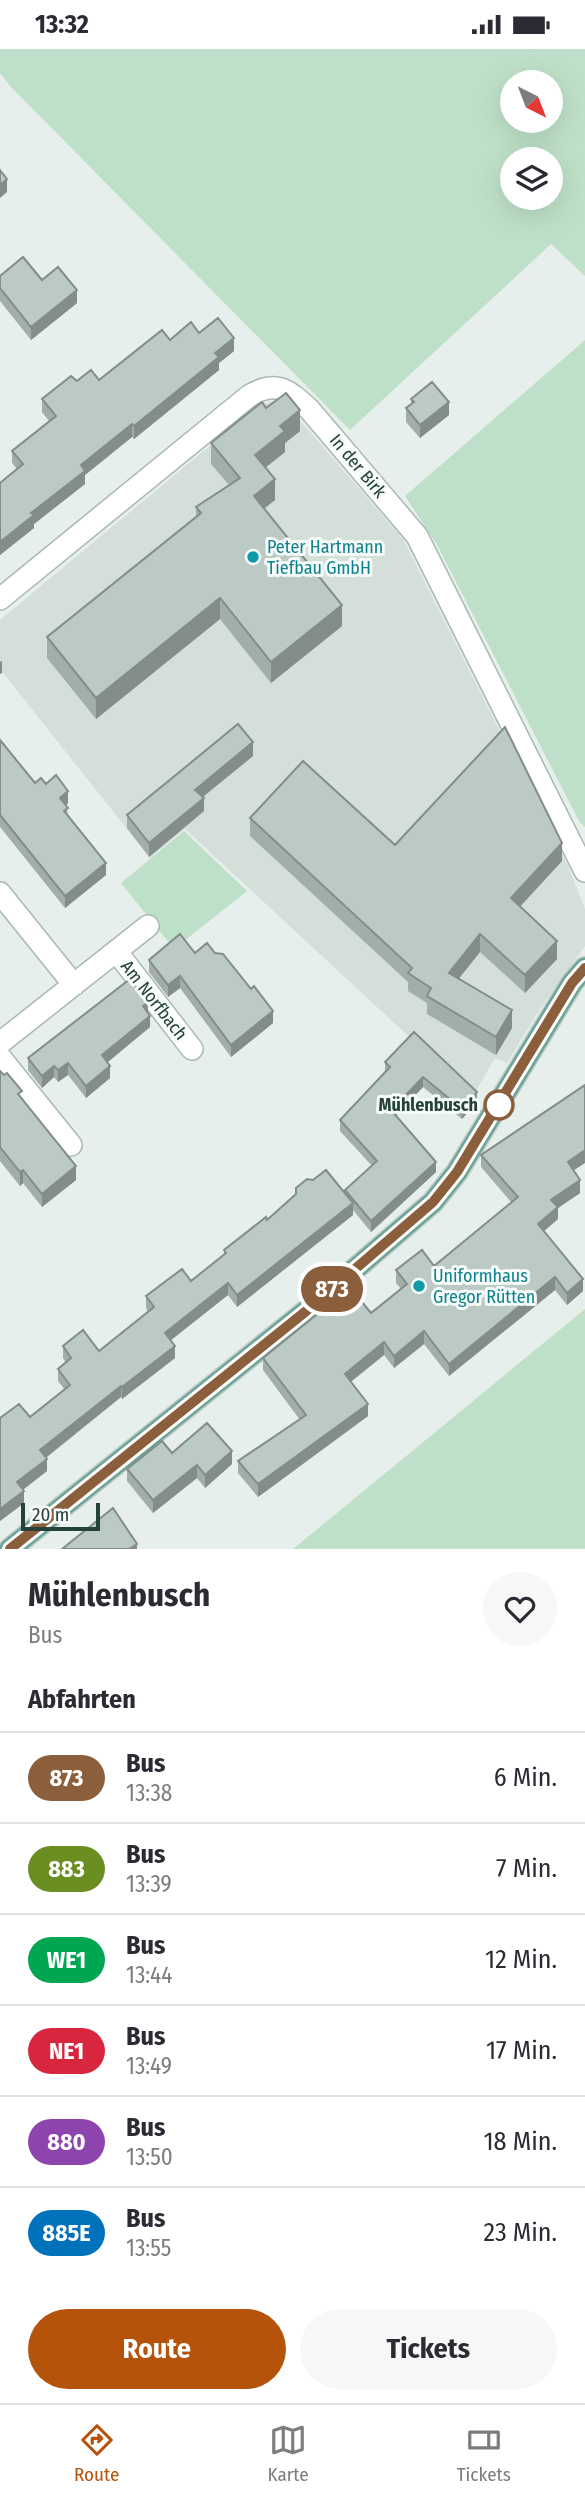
<!DOCTYPE html>
<html lang="de">
<meta charset="utf-8">
<style>
body{margin:0;font-family:"Fira Sans Condensed",sans-serif;background:#f7f7f7;color:#2b2b33;height:100vh;display:flex;flex-direction:column;font-size:26px;white-space:nowrap}
*{box-sizing:border-box;margin:0}
p{font-size:23px;color:#7c7c81}
.icon{flex:none;width:38px;height:38px;fill:none;stroke:currentColor;stroke-width:2;stroke-linecap:round;stroke-linejoin:round}
.map{position:relative;height:1500px;overflow:hidden}
.details{display:flex;flex-direction:column;background:#fff;flex:1}
.details>*{flex:none}
.badge{padding:0 14px;border-radius:23px;font-size:24px;line-height:46px}
.needle{width:46px;rotate:138deg}
.fabs{position:absolute;left:500px;top:21px;display:grid;gap:14px}
.fabs a{display:grid;place-items:center;width:63px;height:63px;border-radius:50%;background:#fff;box-shadow:0 7px 28px #0002;font-size:35px}
.scale{position:absolute;left:21px;bottom:18px;width:79px;box-sizing:border-box;padding-left:7px;border:4px solid #24423a;border-top:0;font-size:19px;line-height:24px;white-space:nowrap;color:#24423a;-webkit-text-stroke:5px #f7fbf9;paint-order:stroke}
.map>.badge{position:absolute;translate:-50% -50%;box-shadow:0 0 0 4px #fff}
h2{padding:0 28px;font-size:26px;line-height:63px}
.round{display:grid;place-items:center;flex:none;width:74px;height:74px;border-radius:37px;background:#f7f7f7}
.headline{display:flex;align-items:center;justify-content:space-between;height:119px;padding:0 28px}
h1{font-size:33px;font-weight:700;line-height:52px}
.button{display:flex;gap:14px;margin-top:auto;padding:14px 28px}
.button a{flex:1;height:80px;border-radius:42px;background:#b45309;color:#fff;font-size:28px;font-weight:700;line-height:80px;text-align:center}
.button a+a{background:#f7f7f7;color:#2b2b33}
ul{padding:0;list-style:none}
li{display:flex;align-items:center;gap:21px;height:91px;padding:0 28px;border-top:2px solid #e1e1e2}
li div{flex:1}
li b{display:block;font-size:26px}
li em{font-style:normal}
li .badge{min-width:77px;font-weight:700;text-align:center}
.status{display:flex;justify-content:space-between;align-items:center;height:49px;padding:0 35px;background:#fff;direction:ltr}
.status svg{height:19px;fill:currentColor}
.dock{display:flex;justify-content:space-around;align-items:center;height:98px;border-top:2px solid #e1e1e2;background:#fff;font-size:19px;color:#7c7c81}
.dock a{display:grid;justify-items:center;gap:4px}
.dock .current{color:#b45309}
.map>svg:first-child{display:block}
.built{fill:#d4dfda}
.green{fill:#bfe0c8;fill-rule:evenodd}
.lines{fill:none;stroke-linecap:round;stroke-linejoin:round}
.minor-casing{stroke:#a8b8b2;stroke-width:24}
.major-casing{stroke:#c2cac8;stroke-width:24}
.minor{stroke:#fff;stroke-width:21}
.major{stroke:#6aa596;stroke-width:21}
.wall{fill:#a1aea9}
.shaded-wall{fill:#838d89}
.building{fill:#bbcac4;stroke:#838d89;stroke-width:2}
.line-casing{stroke:#fff;stroke-width:16}
.line{stroke:#8b5e3c;stroke-width:10}
.culture-dot{fill:#0f9aa8;stroke:#f7fbf9;stroke-width:2.5}
.stop-dot{fill:#fff;stroke:#8b5e3c;stroke-width:3.5}
.labels{text-anchor:middle;stroke-width:6;stroke-linejoin:round;paint-order:stroke}
.street-label{font-size:18px;fill:#24423a;stroke:#f7fbf9}
.culture-label{font-size:18px;fill:#0d838f;stroke:#f7fbf9;text-anchor:start}
.stop-label{font-size:18px;font-weight:bold;fill:#24423a;stroke:#f7fbf9;text-anchor:end}
</style>
<div class="status"><b>13:32</b><svg viewBox="0 0 49 12"><path d="M0 12V9h3v3zM5 12V6h3v6zM10 12V3h3v9zM15 12V0h3v12zM26 1h20v11H26zM47 4h2v5h-2z"/></svg></div>
<div class="map">
<svg width="585" height="1500" viewBox="0 0 585 1500">
<rect width="100%" height="100%" fill="#e6efeb"/>
<path class="built" d="M273,352L285,354L403,490L567,815L585,860V897L540,960L507,1014L495,1009L473,1047L185,780L150,809L0,620V571L259,356Z"/>
<path class="green" d="M0,0H585V227L551,195L350,381L11,38L0,24ZM513,33H551V72H513ZM513,110H551V149H513Z
M585,291V778L579,772L436,494L405,447Z
M184,782L247,842L174,900L121,834Z
M585,1260V1500H293Z"/>
<g class="lines">
<defs>
<path id="minor" d="M0,550L249,347C276,330 288,341 309,360L417,487L585,822
M0,844L74,936
M116,902L192,1000
M0,994L148,877
M0,1008L71,1096"/>
<path id="major" d="M10,1500L305,1263L433,1153L457,1123L572,934L585,919"/>
</defs>
<use href="#minor" class="minor-casing"/>
<use href="#major" class="major-casing"/>
<use href="#minor" class="minor"/>
<use href="#major" class="major"/>
</g>
<path class="wall" d="M0,227L42,231L77,254L31,291L0,252Z
M199,284L234,302L219,314V321L134,390L132,388L85,426V435L34,475V479L0,506V434L17,420L12,414V402L49,372L42,363V350L77,332L99,331L170,291Z
M411,350L449,366L420,389L406,373V359L411,355Z
M266,359L300,382L285,394V403L265,419L275,451L264,459L342,577L271,634L220,570L96,670L47,609V588L196,469V458L229,436L211,415V394Z
M0,691L35,734L46,735L68,754L66,756L68,766L106,826L65,859L0,778Z
M253,707L203,748L204,762L149,808L127,779V766Z
M250,769L395,796L562,812L520,858L557,910L525,944L480,903L459,929L512,979L496,1006L427,965V954L408,942V933L250,787Z
M195,904L273,974L231,1008L180,939L168,948L149,923V911Z
M148,963L150,978L107,1013L110,1029L86,1049L68,1026L58,1033L54,1028L42,1039L28,1021V1009Z
M414,983L477,1053L462,1070L423,1038L395,1067L436,1123L371,1183L353,1161V1166L237,1258L228,1246L170,1291L175,1309L122,1350L121,1348L46,1409L47,1422L23,1441L24,1454L0,1472V1369L30,1368L65,1341L58,1332V1320L66,1314L63,1309V1297L99,1302L148,1263L146,1259V1247L191,1232L224,1206V1201L267,1171L345,1145V1141L372,1117L340,1082V1071L385,1024V1013Z
M0,1022L22,1049L76,1131L42,1158L23,1134L20,1137L0,1112Z
M481,1106L573,1122L580,1144L558,1159V1170L544,1182L583,1242L567,1256L555,1241L449,1327L424,1295L394,1319L384,1306L351,1333L368,1367L258,1448L238,1424V1412L300,1371L263,1321V1309L371,1264L401,1240L396,1234V1221L434,1217L511,1153L481,1118Z
M172,1404L232,1415L205,1439L197,1429L153,1464L127,1432V1420Z"/>
<path class="shaded-wall" d="M7,130V143L0,149V136Z
M77,241V254L31,291V278Z
M234,289V302L219,314V321L134,390V377L215,304Z
M449,353V366L420,389V376Z
M300,361V382L285,394V403L255,427V406L280,377Z
M132,375V388L85,426V435L34,475V479L0,506V493L81,416Z
M275,430V451L254,468V447Z
M220,549V570L96,670V649Z
M342,556V577L271,634V613Z
M2,612V624L0,625V613Z
M253,693V707L195,754V741Z
M68,742V754L60,761V749Z
M204,749V762L149,808V794Z
M562,794V812L511,867V849Z
M106,814V826L65,859V847Z
M480,885V903L449,942V924Z
M557,892V910L525,944V926Z
M180,927V939L168,948V936Z
M148,953V964L143,957Z
M512,961V979L496,1006V988Z
M273,962V974L231,1008V996Z
M150,967V978L102,1018V1006Z
M68,1014V1026L58,1033V1021Z
M54,1017V1028L42,1039V1027Z
M110,1017V1029L86,1049V1037Z
M423,1028V1038L391,1072V1061Z
M477,1043V1053L462,1070V1060Z
M585,1101V1114L568,1125V1113Z
M436,1113V1123L371,1183V1172Z
M76,1117V1131L42,1158V1145Z
M23,1121V1134L20,1137V1123Z
M580,1131V1144L558,1159V1170L538,1187V1175L551,1151Z
M353,1154V1166L237,1258V1246Z
M555,1228V1241L449,1327V1315Z
M583,1230V1242L567,1256V1244Z
M228,1234V1246L165,1296V1284Z
M424,1282V1295L394,1319V1307Z
M384,1293V1306L345,1337V1325Z
M175,1297V1309L122,1350V1338Z
M121,1337V1348L40,1413V1401Z
M368,1355V1367L258,1448V1435Z
M232,1402V1415L205,1439V1426Z
M47,1410V1422L17,1445V1433Z
M197,1416V1429L153,1464V1451Z
M24,1442V1454L0,1472V1460Z
M137,1495V1500H129Z"/>
<path class="building" d="M0,121L7,130L0,136Z
M23,208L42,231L58,218L77,241L31,278L0,239V227Z
M218,269L234,289L215,304L219,308L134,377L132,375L81,416L85,422L31,464L34,466L0,493V434L23,415L12,402L56,367L42,350L71,327L77,332L91,321L99,331L162,281L170,291L191,273L199,284Z
M432,333L449,353L420,376L406,359L414,353L411,350Z
M286,344L300,361L280,377L285,382L255,406L275,430L254,447L342,556L271,613L220,549L96,649L47,588L201,464L196,458L240,429L211,394L262,353L266,359Z
M238,675L253,693L195,741L204,749L149,794L127,766Z
M505,678L562,794L511,849L557,892L525,926L480,885L449,924L512,961L496,988L427,947L431,939L408,924L412,919L250,769L303,712L395,796Z
M0,691L35,734L41,729L46,735L56,726L68,742L60,749L68,759L64,762L106,814L65,847L0,766Z
M180,885L195,904L207,894L215,904L223,905L251,940L254,937L273,962L231,996L180,927L168,936L149,911Z
M130,930L148,953L143,957L150,967L102,1006L110,1017L86,1037L68,1014L58,1021L54,1017L42,1027L28,1009Z
M414,983L477,1043L462,1060L423,1028L391,1061L436,1113L371,1172L345,1141L377,1112L340,1071L390,1018L385,1013Z
M0,1022L4,1026L7,1024L22,1042L18,1045L76,1117L42,1145L23,1121L20,1123L0,1098Z
M585,1036V1101L568,1113L580,1131L551,1151L558,1158L538,1175L583,1230L567,1244L555,1228L449,1315L424,1282L394,1307L384,1293L345,1325L368,1355L258,1435L238,1412L306,1366L263,1309L347,1241L350,1244L353,1242L371,1264L407,1235L396,1221L422,1201L434,1217L518,1148L481,1106Z
M326,1121L353,1154L237,1246L228,1234L165,1284L175,1297L122,1338L121,1337L40,1401L47,1410L17,1433L24,1442L0,1460V1369L19,1355L30,1368L70,1336L58,1320L71,1309L63,1297L83,1281L99,1302L154,1258L146,1247L182,1220L191,1232L226,1204L224,1201L266,1168L267,1171L296,1145V1139L307,1130L313,1131Z
M207,1374L232,1402L205,1426L197,1416L153,1451L127,1420L162,1392L172,1404Z
M113,1459L137,1495L129,1500H62Z"/>
<g class="lines">
<defs>
<path id="line" d="M10,1500L305,1263L433,1153L457,1123L572,934L585,919"/>
</defs>
<use href="#line" class="line-casing"/>
<use href="#line" class="line"/>
</g>
<g class="culture-dot">
<circle cx="253" cy="508" r="7"/>
<circle cx="419" cy="1237" r="7"/>
</g>
<circle class="stop-dot" cx="499" cy="1056" r="14"/>
<g class="labels">
<g class="street-label">
<text transform="translate(358 417) rotate(50)" y="6">In der Birk</text>
<text transform="translate(154 951) rotate(52)" y="6">Am Norfbach</text>
</g>
<g class="culture-label">
<text x="267" y="504">Peter Hartmann<tspan x="267" dy="21">Tiefbau GmbH</tspan></text>
<text x="433" y="1233">Uniformhaus<tspan x="433" dy="21">Gregor Rütten</tspan></text>
</g>
<g class="stop-label">
<text x="478" y="1062">Mühlenbusch</text>
</g>
</g>
</svg>
<div class="fabs">
<a><svg class="needle" viewBox="-14 -14 28 28"><path d="M0-13l5 13h-10z" fill="#e53935"/><path d="M0 13l5-13h-10z" fill="#7c7c81"/></svg></a>
<a><svg class="icon" aria-label="layers" viewBox="0 0 24 24"><path d="M12 4l9 5-9 5-9-5zM3 14l9 5 9-5"/></svg></a>
</div>
<div class="scale">20 m</div>
<b class="badge" style="left:332px;top:1240px;background:#8b5e3c;color:#fff">873</b>
</div>
<section class="details">
<div class="headline"><div><h1>Mühlenbusch</h1><p>Bus</p></div><a class="round"><svg class="icon" aria-label="heart" viewBox="0 0 24 24"><path d="M12 20l-8-8c-3-5 5-10 8-4 3-6 11-1 8 4z"/></svg></a></div>
<h2>Abfahrten</h2>
<ul>
<li><span class="badge" style="background:#8b5e3c;color:#fff">873</span><div><b>Bus</b><p>13:38</p></div><em>6 Min.</em></li>
<li><span class="badge" style="background:#6b8e23;color:#fff">883</span><div><b>Bus</b><p>13:39</p></div><em>7 Min.</em></li>
<li><span class="badge" style="background:#00a651;color:#fff">WE1</span><div><b>Bus</b><p>13:44</p></div><em>12 Min.</em></li>
<li><span class="badge" style="background:#d7263d;color:#fff">NE1</span><div><b>Bus</b><p>13:49</p></div><em>17 Min.</em></li>
<li><span class="badge" style="background:#8e44ad;color:#fff">880</span><div><b>Bus</b><p>13:50</p></div><em>18 Min.</em></li>
<li><span class="badge" style="background:#0072bc;color:#fff">885E</span><div><b>Bus</b><p>13:55</p></div><em>23 Min.</em></li>
</ul>
<div class="button"><a>Route</a><a>Tickets</a></div>
</section>
<nav class="dock">
<a class="current"><svg class="icon" aria-label="directions" viewBox="0 0 24 24"><path d="M12 3l9 9-9 9-9-9zM9 14v-3h6M13 9l2 2-2 2"/></svg>Route</a>
<a><svg class="icon" aria-label="map" viewBox="0 0 24 24"><path d="M3 6l6-2 6 2 6-2v14l-6 2-6-2-6 2zM9 4v14M15 6v14"/></svg>Karte</a>
<a><svg class="icon" aria-label="tickets" viewBox="0 0 24 24"><path d="M3 7h18v10H3zM15 7v10"/></svg>Tickets</a>
</nav>
